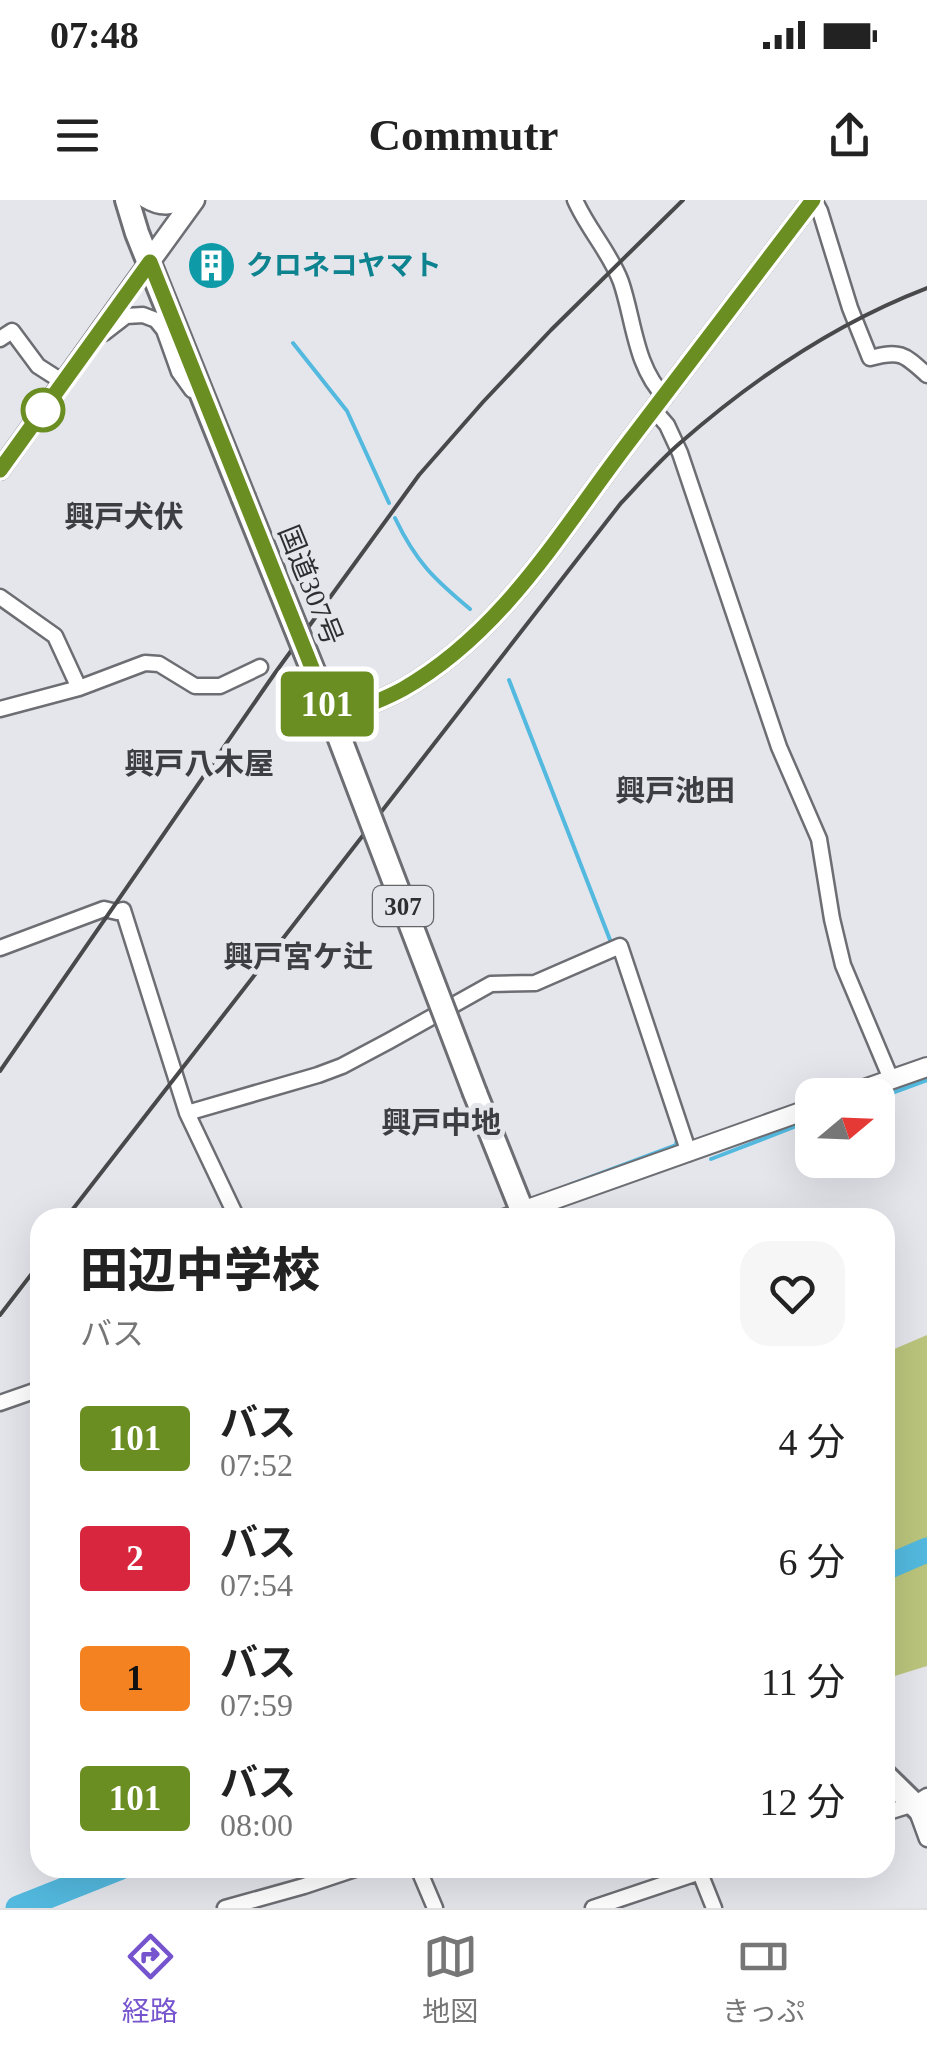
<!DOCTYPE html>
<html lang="ja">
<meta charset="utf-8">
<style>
body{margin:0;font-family:"Times New Roman","Noto Sans JP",serif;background:#f6f6f6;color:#222;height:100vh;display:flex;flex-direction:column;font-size:38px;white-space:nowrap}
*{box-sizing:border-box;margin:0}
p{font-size:32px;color:#767676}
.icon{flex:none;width:55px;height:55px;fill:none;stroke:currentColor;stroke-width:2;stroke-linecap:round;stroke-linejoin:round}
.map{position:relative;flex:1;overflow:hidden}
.sheet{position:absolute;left:30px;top:1008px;width:865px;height:670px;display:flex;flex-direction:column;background:#fff;border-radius:30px;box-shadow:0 10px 40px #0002}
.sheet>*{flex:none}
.badge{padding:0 20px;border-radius:8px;font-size:35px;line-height:65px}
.needle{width:65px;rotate:71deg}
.buttons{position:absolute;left:795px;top:878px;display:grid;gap:20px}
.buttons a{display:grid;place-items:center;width:100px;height:100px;border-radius:20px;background:#fff;box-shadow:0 10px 40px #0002;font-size:50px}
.map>.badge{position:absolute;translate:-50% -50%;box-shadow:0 0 0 5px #fff}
.round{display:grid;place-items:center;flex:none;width:105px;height:105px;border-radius:30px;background:#f6f6f6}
.summary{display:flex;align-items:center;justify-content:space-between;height:170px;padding:0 50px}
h1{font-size:48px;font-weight:800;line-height:75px}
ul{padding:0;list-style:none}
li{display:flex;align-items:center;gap:30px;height:120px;padding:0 50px}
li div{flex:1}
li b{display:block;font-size:38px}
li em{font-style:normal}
li .badge{min-width:110px;font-weight:700;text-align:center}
.status{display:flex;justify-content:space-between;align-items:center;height:70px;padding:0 50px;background:#fff;direction:ltr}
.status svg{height:28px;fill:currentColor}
header{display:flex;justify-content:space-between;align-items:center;height:130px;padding:0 50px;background:#fff;font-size:45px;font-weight:800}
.dock{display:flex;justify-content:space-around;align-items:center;height:140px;border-top:2px solid #e0e0e0;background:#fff;font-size:28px;color:#767676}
.dock a{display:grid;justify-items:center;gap:5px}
.dock .on{color:#7654ce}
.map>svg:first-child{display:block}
.green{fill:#bbc57c}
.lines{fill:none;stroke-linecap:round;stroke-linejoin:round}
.stream{stroke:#53b9df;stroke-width:4}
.river{stroke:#53b9df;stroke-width:25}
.minor-casing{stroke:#6d6e73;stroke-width:19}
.tertiary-casing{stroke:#6d6e73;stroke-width:22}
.primary-casing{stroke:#6d6e73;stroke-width:25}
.trunk-casing{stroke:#6d6e73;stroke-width:28}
.minor{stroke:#fff;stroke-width:14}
.tertiary{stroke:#fff;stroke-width:18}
.primary{stroke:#fff;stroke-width:20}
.trunk{stroke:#fff;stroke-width:22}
.rail{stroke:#49494b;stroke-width:4}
.trunk-bridge-casing{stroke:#6d6e73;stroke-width:28;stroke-linecap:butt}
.trunk-bridge{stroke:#fff;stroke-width:22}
.line-casing{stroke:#fff;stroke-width:22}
.line{stroke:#6b8e23;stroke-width:15}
.stop-dot{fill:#fff;stroke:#6b8e23;stroke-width:5}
.labels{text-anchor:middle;stroke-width:10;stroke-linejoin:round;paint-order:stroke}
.shield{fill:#e5e6ec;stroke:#656568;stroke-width:2.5}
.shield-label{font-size:25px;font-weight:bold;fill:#2e2e30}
.culture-label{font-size:28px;font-weight:bold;fill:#0d838f;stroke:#e5e6ec;text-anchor:start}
.street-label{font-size:28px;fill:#2e2e30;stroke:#e5e6ec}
.neighbourhood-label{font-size:30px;font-weight:bold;fill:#3d3e42;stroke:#e5e6ec}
</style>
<div class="status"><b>07:48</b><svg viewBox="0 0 49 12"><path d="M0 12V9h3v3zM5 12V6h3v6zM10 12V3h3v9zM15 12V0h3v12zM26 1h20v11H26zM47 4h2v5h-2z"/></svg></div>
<header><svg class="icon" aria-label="menu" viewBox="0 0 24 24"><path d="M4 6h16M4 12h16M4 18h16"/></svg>Commutr<svg class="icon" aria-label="share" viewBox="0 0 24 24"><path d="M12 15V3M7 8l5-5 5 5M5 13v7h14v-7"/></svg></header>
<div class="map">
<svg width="927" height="1708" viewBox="0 0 927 1708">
<rect width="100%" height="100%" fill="#e5e6ec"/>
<path class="green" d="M927,1135V1343L885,1360V1153Z
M927,1356V1466L885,1479V1373Z"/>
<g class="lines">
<path class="stream" d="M293,143L347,211L389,303
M395,318C416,362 434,379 470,409
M509,480L612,745
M878,898L927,880
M711,959L812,920
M569,985L676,945L677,939L669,915"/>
<path class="river" d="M885,1368L927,1350
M18,1708L119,1668"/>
<defs>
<path id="minor" d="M145,0C163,11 173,6 192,0
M575,0C587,28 611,54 621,82C634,120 635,167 665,197
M814,0L820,11L850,108L870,158C901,150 904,154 927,175
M104,133L126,116L143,115L156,120L164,130L179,172L192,190
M0,139L12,131L38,166L63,182
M654,210L667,225L680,253L779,547L819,639L832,719L843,765L891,879
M0,397L55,436L79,488
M0,509L79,488L145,463L159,464L195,486H220L260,467
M0,748L104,709L117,712L123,710L187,913L237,1018
M187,913L318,875L342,866L389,841L491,784L535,783L620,746L689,953
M501,1018L522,1011
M0,1203L40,1189
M916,1609L927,1639
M885,1613L914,1604L927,1596
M418,1668L435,1708
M698,1668L714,1708
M225,1708L304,1686L358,1668
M593,1708L712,1668"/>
<path id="tertiary" d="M0,270L149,62
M332,518C356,510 381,501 403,489C503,432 560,332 628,243C689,162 751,81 813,0
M847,895L927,867
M522,1011L812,908"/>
<path id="primary" d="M149,62L194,0"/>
<path id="trunk" d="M127,0L137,33L243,297
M475,893L525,1018
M885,1576L927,1617"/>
</defs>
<use href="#minor" class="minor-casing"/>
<use href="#tertiary" class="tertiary-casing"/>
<use href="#primary" class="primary-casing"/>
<use href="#trunk" class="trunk-casing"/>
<use href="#minor" class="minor"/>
<use href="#tertiary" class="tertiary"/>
<use href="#primary" class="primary"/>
<use href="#trunk" class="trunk"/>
<path class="rail" d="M0,871L275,473L419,275L483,202L551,130L683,0
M66,1018L621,303C640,283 659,261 680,243C753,179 836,123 927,88
M0,1115L40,1063"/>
<defs>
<path id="trunk-bridge" d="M243,297L332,518L475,893"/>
</defs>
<use href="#trunk-bridge" class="trunk-bridge-casing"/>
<use href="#trunk-bridge" class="trunk-bridge"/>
</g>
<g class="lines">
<defs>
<path id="line" d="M0,270L150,62L332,518C356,510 381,501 403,489C503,432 560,332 628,243C689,162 751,81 813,0"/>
</defs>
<use href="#line" class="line-casing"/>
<use href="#line" class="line"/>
</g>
<defs>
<symbol id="building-disc" viewBox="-11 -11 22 22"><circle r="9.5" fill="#0f9aa8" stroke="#e5e6ec"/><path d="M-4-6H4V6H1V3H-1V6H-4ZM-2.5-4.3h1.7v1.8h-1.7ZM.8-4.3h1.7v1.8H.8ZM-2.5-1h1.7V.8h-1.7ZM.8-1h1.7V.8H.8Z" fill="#fff"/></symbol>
</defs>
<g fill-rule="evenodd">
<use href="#building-disc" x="184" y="38" width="55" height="55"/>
</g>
<circle class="stop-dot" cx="43" cy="210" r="20"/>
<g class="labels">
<rect class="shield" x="373" y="686" width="60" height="40" rx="8"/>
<g class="shield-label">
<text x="403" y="715">307</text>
</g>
<g class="culture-label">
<text x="246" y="75">クロネコヤマト</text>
</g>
<g class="street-label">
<text transform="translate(311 385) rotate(68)" y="10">国道307号</text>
</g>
<g class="neighbourhood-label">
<text x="124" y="327">興戸犬伏</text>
<text x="199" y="574">興戸八木屋</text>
<text x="675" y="601">興戸池田</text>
<text x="298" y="767">興戸宮ケ辻</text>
<text x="441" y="933">興戸中地</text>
</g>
</g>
</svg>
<div class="buttons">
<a><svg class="needle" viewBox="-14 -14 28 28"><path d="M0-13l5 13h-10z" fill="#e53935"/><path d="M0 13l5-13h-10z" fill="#767676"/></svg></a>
</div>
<b class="badge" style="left:327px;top:504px;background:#6b8e23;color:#fff">101</b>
<section class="sheet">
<div class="summary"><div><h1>田辺中学校</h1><p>バス</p></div><a class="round"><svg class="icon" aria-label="heart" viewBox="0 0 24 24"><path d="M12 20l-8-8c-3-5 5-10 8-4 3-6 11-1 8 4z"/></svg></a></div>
<ul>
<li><span class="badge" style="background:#6b8e23;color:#fff">101</span><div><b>バス</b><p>07:52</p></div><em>4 分</em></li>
<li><span class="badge" style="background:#d7263d;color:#fff">2</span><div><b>バス</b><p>07:54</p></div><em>6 分</em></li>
<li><span class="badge" style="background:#f58220;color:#111">1</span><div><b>バス</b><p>07:59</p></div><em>11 分</em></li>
<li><span class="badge" style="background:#6b8e23;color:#fff">101</span><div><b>バス</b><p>08:00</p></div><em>12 分</em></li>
</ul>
</section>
</div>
<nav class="dock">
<a class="on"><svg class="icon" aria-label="directions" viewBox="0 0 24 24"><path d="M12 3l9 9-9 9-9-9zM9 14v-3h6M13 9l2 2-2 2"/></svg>経路</a>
<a><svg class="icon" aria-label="map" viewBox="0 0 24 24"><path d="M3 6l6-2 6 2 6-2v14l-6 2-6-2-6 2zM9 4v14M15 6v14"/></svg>地図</a>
<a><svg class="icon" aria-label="tickets" viewBox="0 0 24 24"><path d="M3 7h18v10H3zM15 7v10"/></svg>きっぷ</a>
</nav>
